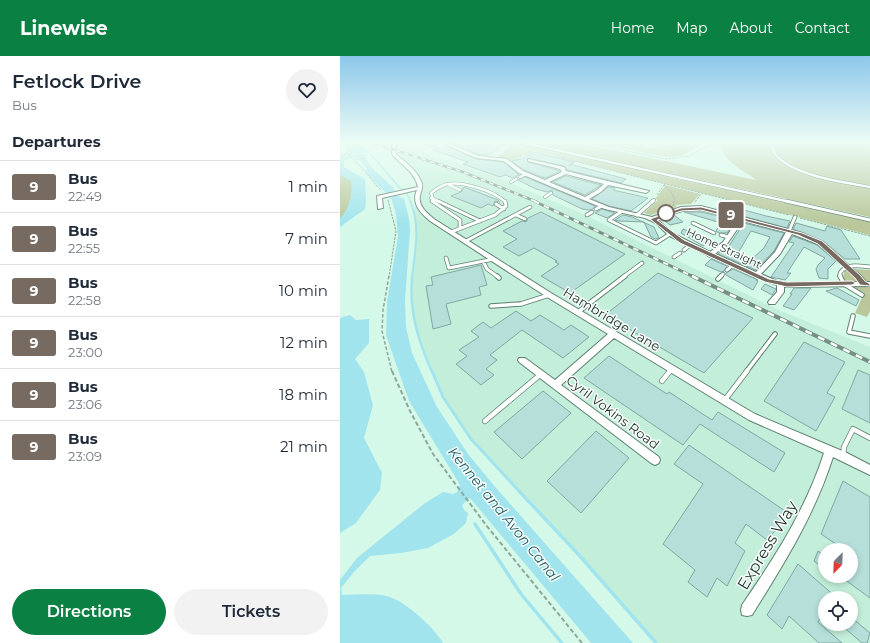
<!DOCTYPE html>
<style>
body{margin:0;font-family:Montserrat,sans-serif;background:#f2f2f3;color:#1f2937;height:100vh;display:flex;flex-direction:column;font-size:15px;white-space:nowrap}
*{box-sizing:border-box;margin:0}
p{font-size:13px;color:#747a83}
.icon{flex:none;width:22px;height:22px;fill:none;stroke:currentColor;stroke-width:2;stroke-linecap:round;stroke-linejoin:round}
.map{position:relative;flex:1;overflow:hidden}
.details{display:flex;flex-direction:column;background:#fff;width:340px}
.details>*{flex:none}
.badge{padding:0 8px;border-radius:3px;font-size:14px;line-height:26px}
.needle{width:26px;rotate:203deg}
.controls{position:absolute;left:478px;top:487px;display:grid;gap:8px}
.controls a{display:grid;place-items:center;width:40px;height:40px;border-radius:50%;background:#fff;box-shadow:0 2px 6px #0003;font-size:20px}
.map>.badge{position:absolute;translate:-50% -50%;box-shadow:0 0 0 2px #fff}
h2{padding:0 12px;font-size:15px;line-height:36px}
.round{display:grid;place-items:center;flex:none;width:42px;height:42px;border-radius:21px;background:#f2f2f3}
.head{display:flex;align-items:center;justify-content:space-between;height:68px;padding:0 12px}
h1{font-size:19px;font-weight:600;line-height:30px}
.action{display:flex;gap:8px;margin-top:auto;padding:8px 12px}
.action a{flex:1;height:46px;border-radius:24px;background:#0b8043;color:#fff;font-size:16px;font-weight:600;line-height:46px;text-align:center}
.action a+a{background:#f2f2f3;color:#1f2937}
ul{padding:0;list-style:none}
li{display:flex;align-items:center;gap:12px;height:52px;padding:0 12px;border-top:1px solid #e0e1e3}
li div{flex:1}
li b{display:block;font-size:15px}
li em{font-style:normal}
li .badge{min-width:44px;font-weight:700;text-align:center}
header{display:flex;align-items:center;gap:24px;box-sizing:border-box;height:56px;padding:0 20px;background:#0b8043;color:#fff}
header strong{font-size:19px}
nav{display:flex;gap:22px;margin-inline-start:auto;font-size:14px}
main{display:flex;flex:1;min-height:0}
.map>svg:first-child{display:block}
.built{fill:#c3efda;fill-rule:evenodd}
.green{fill:#b9c79a}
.water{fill:#a2e4ee}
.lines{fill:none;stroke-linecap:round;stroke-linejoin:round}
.stream-far4{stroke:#a2e4ee;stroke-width:1.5}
.stream-far3{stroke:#a2e4ee;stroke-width:2}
.stream-far2{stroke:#a2e4ee;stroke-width:2.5}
.stream-far1{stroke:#a2e4ee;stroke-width:3}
.stream{stroke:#a2e4ee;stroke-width:3.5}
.building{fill:#b6dfda;stroke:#80a7a2;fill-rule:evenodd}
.lane-far3-casing{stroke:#5f8071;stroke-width:3.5}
.lane-far2-casing{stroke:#5f8071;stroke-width:4.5}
.lane-far1-casing{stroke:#5f8071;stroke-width:5.5}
.lane-casing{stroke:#5f8071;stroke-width:6}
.street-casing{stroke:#5f8071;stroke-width:2}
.path-far2{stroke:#8da89b;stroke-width:1;stroke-dasharray:2.5 1;stroke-linecap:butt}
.path-far1{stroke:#8da89b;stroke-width:1.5;stroke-dasharray:3.5 2;stroke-linecap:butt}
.path{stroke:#8da89b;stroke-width:2;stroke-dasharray:4.5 2.5;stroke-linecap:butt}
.lane-far3{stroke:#fff;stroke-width:2.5}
.lane-far2{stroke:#fff;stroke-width:3}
.lane-far1{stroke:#fff;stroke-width:3.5}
.lane{stroke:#fff;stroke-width:4.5}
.street{fill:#fff;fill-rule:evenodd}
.rail-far2-casing{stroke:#768e83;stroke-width:2.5}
.rail-far1-casing{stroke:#768e83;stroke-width:3}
.rail-casing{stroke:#768e83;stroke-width:4}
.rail-far2{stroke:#f7fefb;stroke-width:1.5;stroke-dasharray:4.5;stroke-linecap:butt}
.rail-far1{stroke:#f7fefb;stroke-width:2;stroke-dasharray:5.5;stroke-linecap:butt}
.rail{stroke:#f7fefb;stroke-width:2.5;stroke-dasharray:7;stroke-linecap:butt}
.line{fill:#766a61;stroke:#fff}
.stop-dot{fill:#fff;stroke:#766a61;stroke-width:2}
.labels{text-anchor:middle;stroke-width:3;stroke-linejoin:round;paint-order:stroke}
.far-street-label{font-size:11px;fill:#26332d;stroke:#f7fefb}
.street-label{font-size:13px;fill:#26332d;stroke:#f7fefb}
.water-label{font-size:14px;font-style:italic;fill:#225a61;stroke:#f7fefb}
.near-street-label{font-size:16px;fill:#26332d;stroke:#f7fefb}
</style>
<header>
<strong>Linewise</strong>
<nav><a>Home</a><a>Map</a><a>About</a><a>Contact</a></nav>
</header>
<main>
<section class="details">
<div class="head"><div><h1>Fetlock Drive</h1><p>Bus</p></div><a class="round"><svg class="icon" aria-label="heart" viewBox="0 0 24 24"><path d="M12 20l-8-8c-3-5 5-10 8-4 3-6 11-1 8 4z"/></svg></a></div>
<h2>Departures</h2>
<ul>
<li><span class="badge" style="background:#766a61;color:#fff">9</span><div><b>Bus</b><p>22:49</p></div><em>1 min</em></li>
<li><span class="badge" style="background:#766a61;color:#fff">9</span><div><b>Bus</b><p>22:55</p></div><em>7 min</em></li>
<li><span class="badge" style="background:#766a61;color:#fff">9</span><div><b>Bus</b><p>22:58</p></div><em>10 min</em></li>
<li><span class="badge" style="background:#766a61;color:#fff">9</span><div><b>Bus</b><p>23:00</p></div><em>12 min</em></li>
<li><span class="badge" style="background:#766a61;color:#fff">9</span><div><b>Bus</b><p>23:06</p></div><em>18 min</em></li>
<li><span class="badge" style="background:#766a61;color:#fff">9</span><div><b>Bus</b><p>23:09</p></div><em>21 min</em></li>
</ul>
<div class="action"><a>Directions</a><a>Tickets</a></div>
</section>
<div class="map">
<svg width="530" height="587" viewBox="0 0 530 587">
<rect width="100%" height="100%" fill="#d5f9e8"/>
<path class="built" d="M56,86L159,122L243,158L441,255L530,291V587H316L239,499L131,383L103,341L79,286L72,257L71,235L76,183L74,153L82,128L71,108L59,101L65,94L58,92ZM485,494H511V520H485ZM485,542H511V568H485Z"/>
<path class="green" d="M159,86H179L317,117L332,122L530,164V179Z
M185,86H234L416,124C403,113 382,107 381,86H430C427,115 509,127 530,131V161Z
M251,86H296L308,91L315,92L332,88L331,86H364L342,100L327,101Z
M432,86H530V130C497,123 461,120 434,97Z
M170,90L194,95L173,105L158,101Z
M0,115L17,122V150L0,167Z
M326,129L360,138L351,148L336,149L337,151L311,159L304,157L318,144L315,143Z
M515,213L530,214V255L527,261L515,257L524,237L510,231L503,221L505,214Z"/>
<path class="water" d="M12,86H22L24,92L29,96H24C27,112 43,120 54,133L53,136L56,139L64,143L69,163L70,174L65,245L66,271L72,297L97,351L128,398L157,433L293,587H251L130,442L122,449L124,454L128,457L126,467L114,478L88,492L61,497L30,500L14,516L1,532L2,539C16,539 32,537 46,540C63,543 94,571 103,587H0V524L17,502L85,447L103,436L113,438L117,436L120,429L69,345L46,279L47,246L58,180L56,158L50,139L47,138L25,116L27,113L20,104L13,101L4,104V111L25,123L26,145L25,153L0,171V162C9,155 13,136 11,125L0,119V101L8,99L7,97Z
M10,259L16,264L29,263V287L15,303L24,316L33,349L24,382L42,417L40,434L16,467L0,477V262Z"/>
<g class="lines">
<path class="stream-far4" d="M26,95L29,96L60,132L65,134L71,146"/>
<path class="stream-far3" d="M70,145C81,168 75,197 72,221"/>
<path class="stream-far2" d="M72,220C69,256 78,284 92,316"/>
<path class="stream-far1" d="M92,315L103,341L131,383L180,436"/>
<path class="stream" d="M179,435L239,499L316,587
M135,468L181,538L222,587"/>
</g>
<path class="building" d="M84,86H99L136,103L163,106L179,119L173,122L165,119L160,121L123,108L128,106L93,94L98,92L84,89Z
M111,86H151L165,89L148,99H139Z
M194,96L234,106L230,108L237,110L286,123L281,127L227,114L224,110L187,102L188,106L220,115L205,122L184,114L172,105L181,103Z
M226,120L261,129L245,139L213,126Z
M185,121L255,150L253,153L249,154L242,153L213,139L212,134L207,136L196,133L178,124Z
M124,131L158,144L160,146L155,145L153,150L148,148L141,152L111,140L121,136Z
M268,131L275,132L273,134L308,142L291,155L269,150L252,143Z
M390,150L426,160L450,165L447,172L376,153L390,151Z
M262,153L265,154L275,157L267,162L255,157Z
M201,156L285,198L230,237L201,220L219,208L215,206L217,205L194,192L179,200L163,191L177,183L163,175L182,165L186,166L188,162Z
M344,156H361L396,164L387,177H379L376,175L381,167Z
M283,159L292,161L314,171L319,182L315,183L311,181L304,166L279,165L275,164Z
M334,159L343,166L330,169L322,163Z
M404,167L444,177L434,195L416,214L378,198L385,192L387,193ZM411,175L430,181L424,192L412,203L398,197Z
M456,167L485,175L487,170L501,174L520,203H505L483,185L453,173Z
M343,173L358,179L370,185L363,190L341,177Z
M453,180L477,189L496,205L488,213V223L479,222L476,213L478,209L485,202L464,191L447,217H451L445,224L431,221L454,187L449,186Z
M371,203L387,210L384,215L381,216L365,209Z
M141,209L147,229L139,231L141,239L106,248L111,268L93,273L86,230L93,229L91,221Z
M393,213L418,224H416L418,225L413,234L386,219V217Z
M318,217L413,262L364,317L265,259Z
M425,228L436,233L432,239L421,233Z
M471,232L454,254L443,250L452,238H450L454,232Z
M497,232L519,244L516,250L486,235Z
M176,255L191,265L200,259L224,274L231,269L249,281L223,302L182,274L150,299L157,304L146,313L154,319L141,329L116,308L127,300L119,294L139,281L131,275L143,266L151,272Z
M464,286L505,306L487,337L495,341L476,375L424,345Z
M269,300L327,338L329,336L372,364L378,356L445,397L434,416L360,368L343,389L244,322Z
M518,314L530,319V367L502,353Z
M203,335L231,357L182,403L154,376Z
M256,375L289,402L241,457L207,425Z
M349,389L445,455L435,475L427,484L406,468L395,487L405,495L387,530L377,522L367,541L348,526L355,514L323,488L363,428L334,408Z
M503,425L530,441V542L500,520H511V494H505L481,478Z
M478,495L485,500V513L474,505Z
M458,508L497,542H485V552L478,566L502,587H479L449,560L442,573L427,559Z
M511,561L530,577L527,587H522L500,568H511Z"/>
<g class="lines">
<defs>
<path id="lane-far3" d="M180,86L450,146
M431,86C432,90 433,95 435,98C453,120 503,126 530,131
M180,121L186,118
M171,126L176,123
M109,129L120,134
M205,141L211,137
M91,142L100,146
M94,146L91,137C96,133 101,130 107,128C122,125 155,135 165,146
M312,146L314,144"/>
<path id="lane-far2" d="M92,145L120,164V171
M98,145L140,165
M446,145L530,164
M156,148L164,153
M256,153L262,150
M281,156L269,164L316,187L330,178
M176,159L185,163
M247,159L252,156
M297,159L313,145
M353,167L374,177
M449,175L455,161
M111,176L155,159L166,150L165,145
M381,179L389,181
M126,185L190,151
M344,194L350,189
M334,201L340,197
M106,202L109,212L154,203
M143,205L147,213L158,221
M387,214L393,209
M283,221L302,207
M380,221L383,218
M500,221V217C507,207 519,210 530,211"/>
<path id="lane-far1" d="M157,220L159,222
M500,220L504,228L522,239
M378,223L381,220
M151,250L181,248L209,239
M238,256L285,220
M513,260L509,276L530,280
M329,316L332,313
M406,316L435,278"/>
<path id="lane" d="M322,325L330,315
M384,345L407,315
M145,365L201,318
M503,399L504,391L513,373L530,382"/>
<path id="street" d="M52,86H56V98C65,106 76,113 81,125C84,131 81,134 80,140C78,150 87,157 94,163L211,237L415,358L507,397L530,409V419L493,401C475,458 444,508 412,559L407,560L402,559L401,554L402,549C435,501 466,453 484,397L409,364L274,282L221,329L319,401L320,404L319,407L315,409L311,407L179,306L178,304L179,302H185L215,324L268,278L207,241L90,165C80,157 71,147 77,134L42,142L43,152L38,153L37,140L78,131C75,116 61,109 52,98Z
M100,86H106L139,100L167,103L183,115L205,124L222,116L220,113L188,105V103L224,111L226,115L309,135L306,137L268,129L261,136L249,143L269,151L312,161L341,151L361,150L462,177L482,186L520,219L526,226H530V230L444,231V236L435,248H429L428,246L437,236V229L418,222L414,221L413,220L371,201L368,200L367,199L328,179L316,167L305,162L265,153L179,117L164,105L136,102ZM226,118L264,128L257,134L245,141L209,126ZM361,154L398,163L383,186L370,196L332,177L317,163L342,155ZM403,165L446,176L435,196L416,216L375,198L387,188ZM452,178L478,188L516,221L519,226L447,227L437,225L421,218L440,198Z"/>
</defs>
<use href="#lane-far3" class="lane-far3-casing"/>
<use href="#lane-far2" class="lane-far2-casing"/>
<use href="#lane-far1" class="lane-far1-casing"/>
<use href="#lane" class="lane-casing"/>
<use href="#street" class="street-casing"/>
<path class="path-far2" d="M10,86L6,97C20,107 29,122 41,134
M243,86L326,103L349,100L375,86
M170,90L177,91
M0,100L6,98
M222,102L449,159
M16,104L26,102
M229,110L236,105
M325,128L324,129C331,136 337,140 333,150
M317,139L324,129
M48,144L56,175L49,221
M355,146L361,138
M460,162L530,180"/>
<path class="path-far1" d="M49,220L43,254L42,275L52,316"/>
<path class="path" d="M52,315L70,355L93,398L146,469L242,587"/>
<use href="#lane-far3" class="lane-far3"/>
<use href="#lane-far2" class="lane-far2"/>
<use href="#lane-far1" class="lane-far1"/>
<use href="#lane" class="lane"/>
<use href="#street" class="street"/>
<defs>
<path id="rail-far2" d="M30,86L123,116L197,146"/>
<path id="rail-far1" d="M194,145L354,221"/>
<path id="rail" d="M352,220L530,306"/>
</defs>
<use href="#rail-far2" class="rail-far2-casing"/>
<use href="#rail-far1" class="rail-far1-casing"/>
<use href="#rail" class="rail-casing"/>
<use href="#rail-far2" class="rail-far2"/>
<use href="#rail-far1" class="rail-far1"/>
<use href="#rail" class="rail"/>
</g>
<linearGradient id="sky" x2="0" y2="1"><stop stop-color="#8cc7ea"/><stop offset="0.51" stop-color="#ecfcf5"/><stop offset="1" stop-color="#ecfcf5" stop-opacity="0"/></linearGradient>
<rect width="530" height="168" fill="url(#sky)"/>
<path class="line" d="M361,151L462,177L482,185L520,219L525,225L530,228V230L520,229L515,222L478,188L458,179L361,154L341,155L317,164L344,184L429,223L447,226L512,225L516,227L512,229L447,231L425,226L340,187L310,163L341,152Z"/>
<circle class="stop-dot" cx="326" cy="157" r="8"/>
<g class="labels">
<g class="far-street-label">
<text transform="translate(384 192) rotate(25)" y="4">Home Straight</text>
</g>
<g class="street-label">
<text transform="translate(272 263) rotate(31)" y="5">Hambridge Lane</text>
<text transform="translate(273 356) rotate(37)" y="5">Cyril Vokins Road</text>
</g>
<g class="water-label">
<text transform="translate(164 458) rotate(51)" y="5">Kennet and Avon Canal</text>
</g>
<g class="near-street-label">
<text transform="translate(427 489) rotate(-59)" y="6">Express Way</text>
</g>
</g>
</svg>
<div class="controls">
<a><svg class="needle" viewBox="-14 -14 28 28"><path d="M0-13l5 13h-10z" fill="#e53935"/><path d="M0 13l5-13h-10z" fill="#747a83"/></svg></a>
<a><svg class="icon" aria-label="locate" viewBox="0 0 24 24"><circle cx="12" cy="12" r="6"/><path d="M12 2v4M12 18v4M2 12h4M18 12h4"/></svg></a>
</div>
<b class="badge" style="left:391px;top:159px;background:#766a61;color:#fff">9</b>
</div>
</main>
